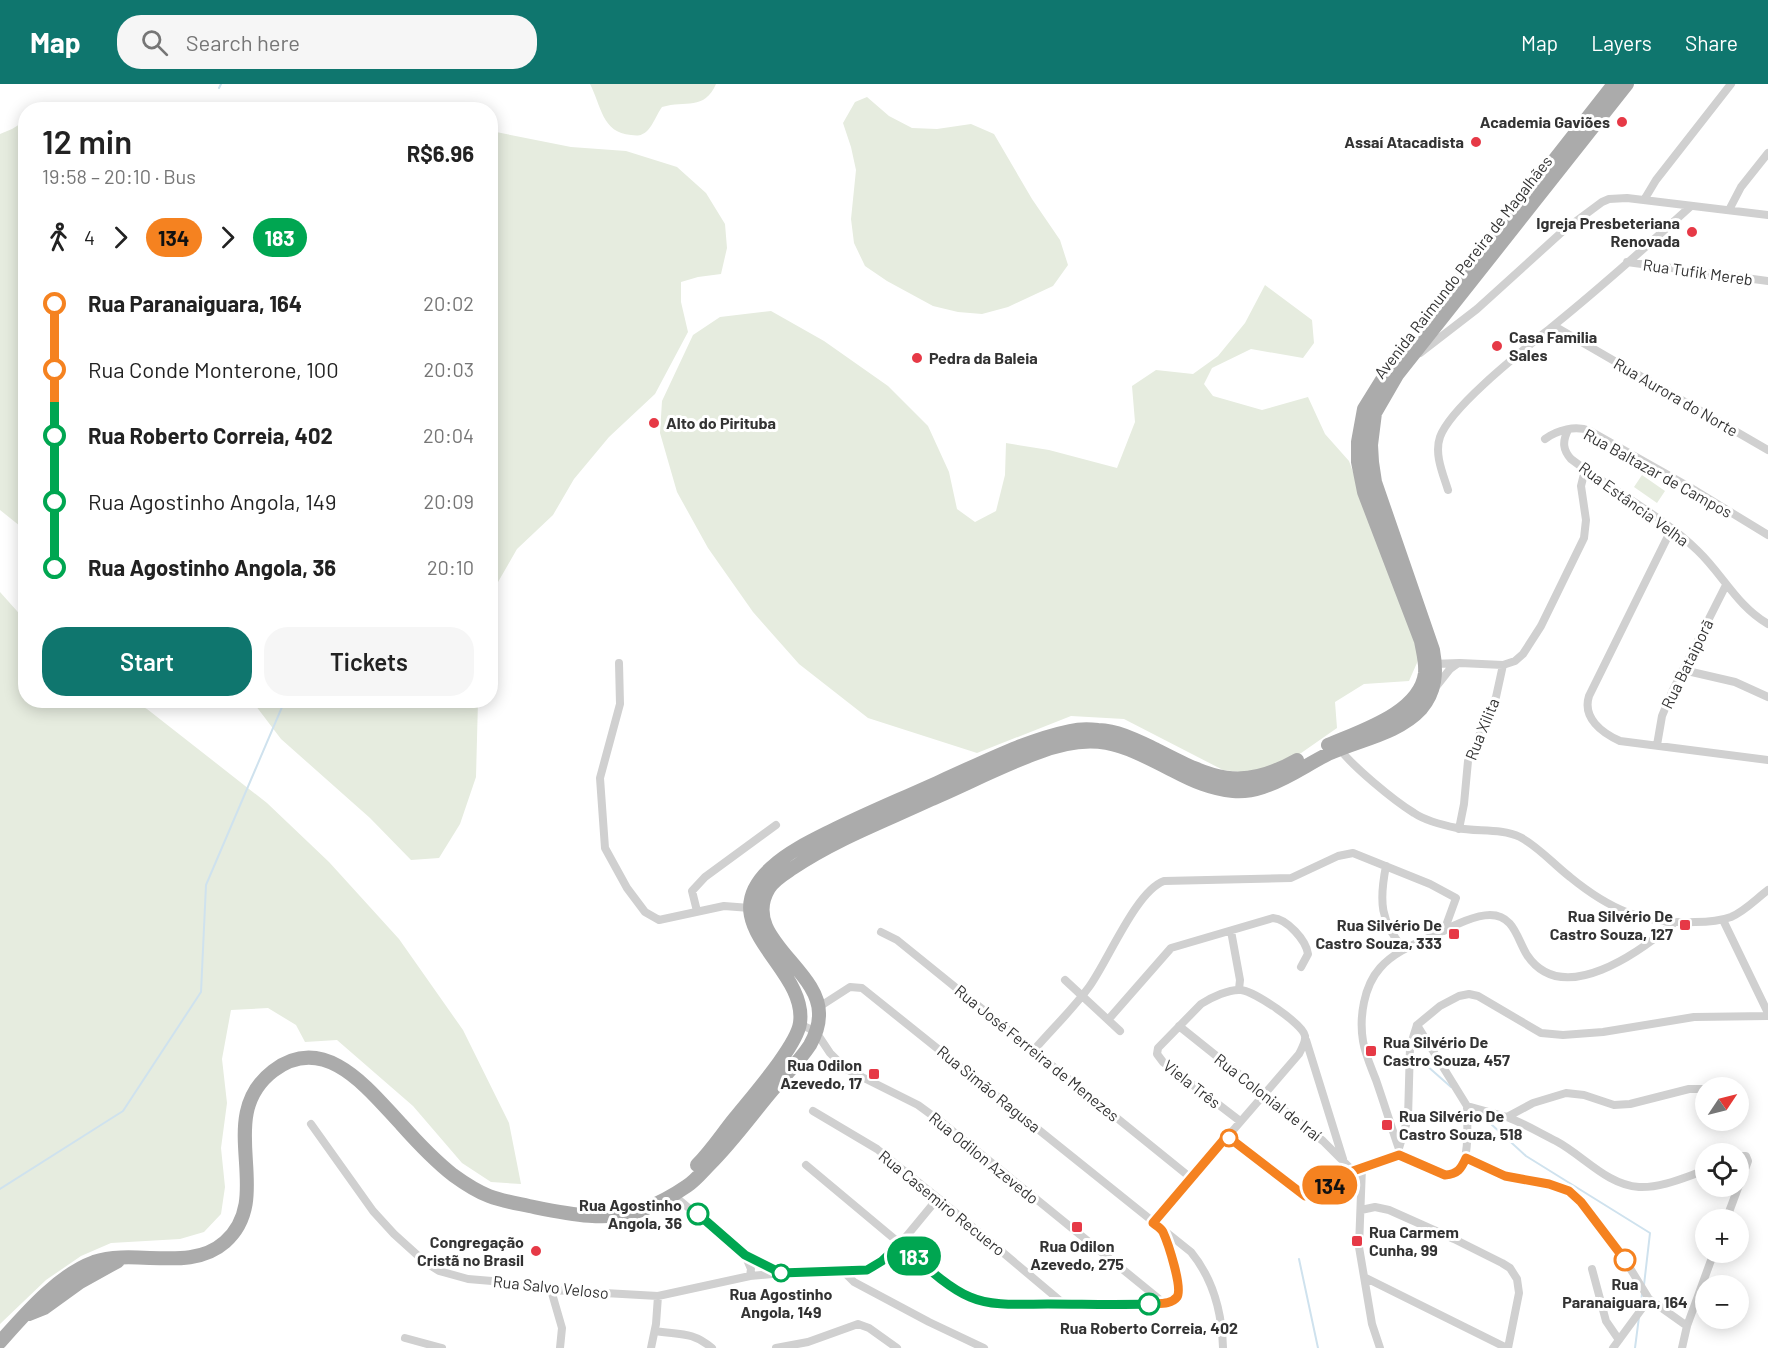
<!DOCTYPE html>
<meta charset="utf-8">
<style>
body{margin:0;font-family:Barlow,sans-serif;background:#f6f6f6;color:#222;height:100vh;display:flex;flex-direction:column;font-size:22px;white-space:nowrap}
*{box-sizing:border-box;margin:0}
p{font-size:20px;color:#767676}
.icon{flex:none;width:33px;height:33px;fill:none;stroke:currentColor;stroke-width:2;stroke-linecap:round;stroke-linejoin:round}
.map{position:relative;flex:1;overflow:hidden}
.drawer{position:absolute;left:18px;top:18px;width:480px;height:606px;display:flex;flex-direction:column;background:#fff;border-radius:24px;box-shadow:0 3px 15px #0003}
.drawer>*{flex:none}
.badge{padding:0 12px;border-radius:20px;font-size:21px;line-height:39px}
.needle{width:39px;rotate:55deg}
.fabs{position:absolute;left:1695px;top:993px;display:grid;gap:12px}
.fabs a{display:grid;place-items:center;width:54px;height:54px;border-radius:50%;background:#fff;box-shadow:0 3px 15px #0003;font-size:30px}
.map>.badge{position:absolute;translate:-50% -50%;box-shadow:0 0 0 3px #fff}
.legs{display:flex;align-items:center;gap:9px;height:66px;padding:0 24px;font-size:20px}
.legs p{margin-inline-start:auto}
.head{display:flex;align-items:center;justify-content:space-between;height:102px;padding:0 24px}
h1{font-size:33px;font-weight:600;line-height:45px}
.primary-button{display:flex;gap:12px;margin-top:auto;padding:12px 24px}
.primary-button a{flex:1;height:69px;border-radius:24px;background:#0f766e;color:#fff;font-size:24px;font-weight:600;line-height:69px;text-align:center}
.primary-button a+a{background:#f6f6f6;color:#222}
ul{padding:0 24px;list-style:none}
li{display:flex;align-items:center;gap:21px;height:66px;font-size:22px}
li i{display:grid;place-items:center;width:9px;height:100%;margin:0 8px;background:currentColor}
li i::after{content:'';width:15px;height:15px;margin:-8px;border:4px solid;border-radius:50%;background:#fff}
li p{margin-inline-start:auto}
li:first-child i{background:linear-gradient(#0000 50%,currentColor 0)}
li:last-child i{background:linear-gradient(currentColor 50%,#0000 0)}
header{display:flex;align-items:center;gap:36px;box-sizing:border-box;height:84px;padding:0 30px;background:#0f766e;color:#fff}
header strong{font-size:28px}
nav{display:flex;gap:33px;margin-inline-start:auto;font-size:21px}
.search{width:420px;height:54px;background:#f6f6f6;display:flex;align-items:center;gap:15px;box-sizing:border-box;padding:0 21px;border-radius:24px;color:#767676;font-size:22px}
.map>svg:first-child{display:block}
.green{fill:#e6ecdf}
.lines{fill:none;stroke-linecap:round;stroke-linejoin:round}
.stream{stroke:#cfe2ee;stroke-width:2}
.minor{stroke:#d0d0d0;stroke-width:8}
.primary{stroke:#ababab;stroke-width:14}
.line-1-casing{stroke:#fff;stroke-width:14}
.line-2-casing{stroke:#fff;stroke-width:14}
.line-1{stroke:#f58220;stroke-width:9}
.line-2{stroke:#00a651;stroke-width:9}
.poi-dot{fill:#e63946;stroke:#fff;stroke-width:2}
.stop-1-dot{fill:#fff;stroke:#f58220;stroke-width:3}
.stop-2-dot{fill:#fff;stroke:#00a651;stroke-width:3}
.labels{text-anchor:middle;stroke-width:6;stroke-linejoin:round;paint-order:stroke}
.poi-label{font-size:16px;font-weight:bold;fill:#333;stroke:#fff;text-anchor:end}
.street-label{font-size:16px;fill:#333;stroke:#fff}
.stop-label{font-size:16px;font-weight:bold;fill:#333;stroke:#fff}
</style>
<header>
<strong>Map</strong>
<div class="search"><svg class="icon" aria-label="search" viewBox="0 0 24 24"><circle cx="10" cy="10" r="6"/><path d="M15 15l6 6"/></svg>Search here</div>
<nav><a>Map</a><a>Layers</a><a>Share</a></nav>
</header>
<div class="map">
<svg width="1768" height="1264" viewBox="0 0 1768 1264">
<rect width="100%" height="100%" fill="#fff"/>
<path class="green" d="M590,0H716C704,27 686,16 662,23C657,30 653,41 648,46C642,52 638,52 631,51C602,49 601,21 590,0Z
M867,13L889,32L912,44L937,45L971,40L994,50L1032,115L1060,156L1068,181L1053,202L1008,223L982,230L958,228L933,222L887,197L865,182L854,159L851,135L856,86L851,63L843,39L855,18Z
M51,19L84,24L85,25H42Z
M25,37V446L0,426V50L12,45Z
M491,47L571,63L626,67L677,83L706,109L725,140L727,164L721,190L698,193L681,198V218L688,248L655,310L609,353L574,395L553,431L517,465L494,505L491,518Z
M1265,201L1312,236L1314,259L1303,274L1251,265L1212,284L1204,300L1213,312L1262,326L1308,313L1325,350L1349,377L1420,572L1409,597L1364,600L1335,618L1337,644L1294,674L1249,689L1223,686L1124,635L1071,632L977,669L868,634L799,580L753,528L708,464L677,408L660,349L662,317L693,251L720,233L771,227L824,257L888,302L928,342L949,388L957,425L975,438L996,427L1005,391L1006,359L1049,366L1117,384L1135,338L1132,302L1156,286L1193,290L1218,272L1245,239Z
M1642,391L1665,407L1657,419L1634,403Z
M0,508L25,536L26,616L132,617L147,625L267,719L329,778L399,855L463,946L509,1039L521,1100L491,1098L462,1079L413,1022L337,956L305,958L296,941L268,924L231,926L222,975L227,1019L221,1064L225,1103L221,1130L204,1148L180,1155L111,1159L81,1172L46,1196L0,1240Z
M252,617H478L476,693L460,740L439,774L411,776L370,734L281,655Z"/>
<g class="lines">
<path class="stream" d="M219,4L221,0
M1426,981L1451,1003
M1479,1029L1526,1072L1650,1149L1644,1201
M0,1105L123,1027L201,908L206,801L285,616
M1299,1175L1318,1264
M1641,1221L1642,1209
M1635,1264L1639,1233"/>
<path class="minor" d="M1644,116L1656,96L1731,0
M1729,126L1741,103L1768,69
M1627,178L1768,197
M1554,242L1768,366
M1420,269L1477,225L1563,147L1602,118L1609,115L1627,114L1768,131
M1568,346C1562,358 1563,366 1571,375C1613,407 1661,431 1698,467C1723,491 1737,522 1768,540
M1545,355C1557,346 1576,341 1590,347L1691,404L1768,451
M1448,406C1443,390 1434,370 1440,353C1451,322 1526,264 1553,242C1600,204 1646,163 1691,122
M1672,444L1589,612C1582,634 1602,649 1620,657L1768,676
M619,579L620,620L600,694L605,764L627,804L645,828L659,836L724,822L750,824
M1431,580L1460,579L1503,581L1515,577L1523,570L1541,542L1584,454L1586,436L1581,402L1585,386
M1683,586L1735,598L1768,613
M1435,604L1450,585L1457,580
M1657,661L1662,632L1672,608L1726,501
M1338,663C1352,682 1393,716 1414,729C1426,737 1442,741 1457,744C1477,748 1501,744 1520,753C1539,763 1553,780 1570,793C1609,825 1644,841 1695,838C1707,838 1720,837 1731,833C1745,827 1756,815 1768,806
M1459,745L1464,720L1468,677L1496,613L1503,581
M1386,782C1379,817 1380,838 1404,865
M697,827L692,807L705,793L776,741
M1723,836L1768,929
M1231,847L1240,896L1239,905
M881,848L897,856L1191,1094
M1065,896L1120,947
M819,923L850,903L862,904L1191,1168C1214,1196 1222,1229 1223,1264
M1108,936L1171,864L1273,834C1287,835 1306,856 1308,870L1301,883
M800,940L816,948L830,969L846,985L918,1021L944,1040L1164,1219
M1417,941L1467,1022C1480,1026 1494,1029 1507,1033C1523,1039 1540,1049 1556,1057C1584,1072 1607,1101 1639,1103C1662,1104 1685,1093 1706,1086
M1179,942L1323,1057L1353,1087
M1306,956L1343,1075
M1034,966C1052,945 1073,925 1089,903C1108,877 1136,807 1164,797L1291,794L1338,772L1353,769L1430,800L1456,814L1444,847
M813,1027L877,1065L938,1114L1064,1220
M1507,1033L1533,1019L1566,1009L1584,1011L1614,1021L1630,1020L1689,1005H1706
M311,1040L373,1127L394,1150L425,1178L439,1187L468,1195L504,1198L551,1206L658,1212L750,1192L817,1186H867L882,1177L900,1160L938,1114
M1227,1052L1305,1112L1319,1108L1353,1087L1399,1071
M1399,1064L1408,1034L1410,963L1417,941L1440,922L1459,912L1469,910L1478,912L1541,949L1563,951L1603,948L1694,933L1768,932
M1399,1071V1065C1391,1042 1384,1019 1376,996C1371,983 1365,970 1363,957C1359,933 1364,902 1380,884C1392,870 1410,862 1426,855C1444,847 1471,831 1490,831C1514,831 1517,855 1527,871C1563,925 1641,867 1674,839
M1399,1071L1445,1091C1450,1090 1456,1090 1459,1086C1470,1076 1467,1038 1467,1022
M1466,1074L1505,1092L1549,1100L1569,1107L1581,1118L1625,1176L1649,1215L1687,1242
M806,1081L934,1188L967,1212L980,1217L1001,1219L1102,1221L1164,1219L1173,1217L1178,1212V1194L1162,1146
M1362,1083L1359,1163L1372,1240L1380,1264
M672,1110L745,1171L751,1185L750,1192
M1361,1126L1375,1123L1389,1126L1454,1155L1502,1179L1510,1184L1517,1195L1519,1209L1508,1264
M1726,1136L1748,1077L1746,1072H1738
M1153,1139L1299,970C1302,964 1306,958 1305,952C1303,940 1254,907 1241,906C1229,905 1212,913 1201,920L1158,964L1157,970L1163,978L1240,1037
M745,1171L779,1188
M1592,1185L1606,1237L1619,1256
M842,1186L854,1198L929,1238L984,1264
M1366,1194L1507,1264
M551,1206L562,1244L560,1264
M655,1247C679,1251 692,1247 712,1264
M405,1254L442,1264
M651,1264L656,1240L658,1212
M776,1264L808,1258L858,1240L869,1244L897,1264
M1613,1264L1649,1215
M1682,1264L1687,1242L1714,1168"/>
<path class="primary" d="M1449,210L1614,0
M1328,661C1360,647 1420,629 1425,589C1426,578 1423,568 1421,557L1364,408L1358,378V358L1364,325L1382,296L1410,260
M697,1081C711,1067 722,1050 735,1034C750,1015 797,962 800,939C808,882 707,841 772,783C788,768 811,757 831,747C867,729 904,714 941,697C982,679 1026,656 1070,647C1079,645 1089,645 1098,646C1119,647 1136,656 1155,665C1210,693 1238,709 1297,676
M29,1230L44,1224L80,1198L118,1177
M0,1258C25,1230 58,1191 94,1178C136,1164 190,1189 225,1158C277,1112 212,1034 273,987C325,947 369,1006 401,1040C417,1058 434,1076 453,1091C464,1099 476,1107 489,1112C502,1117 515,1119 529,1122C564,1129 607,1139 642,1126C657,1120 674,1111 687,1102C696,1096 703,1087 710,1080C732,1058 750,1033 770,1009C783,993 799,978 810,961C815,952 819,942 819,931C821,885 739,853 769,804C775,795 784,790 793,784C836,755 885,737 932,715C967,700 1001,682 1037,669C1096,646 1121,660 1174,687C1193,697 1211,705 1233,707C1243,708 1254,706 1263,703C1286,696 1306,681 1328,670C1358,656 1398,650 1421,625C1436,607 1437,588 1433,566L1375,398L1372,378L1371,361L1375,329L1397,291L1627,0"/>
</g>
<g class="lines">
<defs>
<path id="line-1" d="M1149,1220C1158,1219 1171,1221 1177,1213C1183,1204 1168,1159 1163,1148C1161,1144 1157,1142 1153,1139L1227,1052L1305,1112L1319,1108L1353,1087L1399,1071L1445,1091C1458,1090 1461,1085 1466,1074L1505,1092L1549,1100L1569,1107L1581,1118L1625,1176"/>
<path id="line-2" d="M698,1130L745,1171L781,1189L867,1186L882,1177L900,1160C920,1177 946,1203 970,1213C993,1223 1022,1220 1048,1220C1082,1220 1115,1221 1149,1220"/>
</defs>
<use href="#line-1" class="line-1-casing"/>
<use href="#line-2" class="line-2-casing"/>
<use href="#line-1" class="line-1"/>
<use href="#line-2" class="line-2"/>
</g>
<g class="poi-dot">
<circle cx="1622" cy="38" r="6"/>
<circle cx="1476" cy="58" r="6"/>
<circle cx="1692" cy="148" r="6"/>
<circle cx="1497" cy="262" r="6"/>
<circle cx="917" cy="274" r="6"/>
<circle cx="654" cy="339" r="6"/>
<rect x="1679" y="835" width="12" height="12" rx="3"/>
<rect x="1448" y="844" width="12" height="12" rx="3"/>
<rect x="1365" y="961" width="12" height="12" rx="3"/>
<rect x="868" y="984" width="12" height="12" rx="3"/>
<rect x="1381" y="1035" width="12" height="12" rx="3"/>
<rect x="1071" y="1137" width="12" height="12" rx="3"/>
<rect x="1351" y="1151" width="12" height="12" rx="3"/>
<circle cx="536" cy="1167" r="6"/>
</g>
<g class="stop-1-dot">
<circle cx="1229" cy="1054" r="8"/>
<circle cx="1625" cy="1176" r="10"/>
</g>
<g class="stop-2-dot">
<circle cx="698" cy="1130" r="10"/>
<circle cx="781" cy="1189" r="8"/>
<circle cx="1149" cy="1220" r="10"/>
</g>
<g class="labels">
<g class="poi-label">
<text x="1610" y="44">Academia Gaviões</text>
<text x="1464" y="64">Assaí Atacadista</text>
<text x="1680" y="145">Igreja Presbeteriana<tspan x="1680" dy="18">Renovada</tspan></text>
<text x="1509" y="259" text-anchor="start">Casa Familia<tspan x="1509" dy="18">Sales</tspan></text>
<text x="929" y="280" text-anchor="start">Pedra da Baleia</text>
<text x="666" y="345" text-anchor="start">Alto do Pirituba</text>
<text x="1673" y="838">Rua Silvério De<tspan x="1673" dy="18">Castro Souza, 127</tspan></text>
<text x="1442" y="847">Rua Silvério De<tspan x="1442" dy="18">Castro Souza, 333</tspan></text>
<text x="1383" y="964" text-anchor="start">Rua Silvério De<tspan x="1383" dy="18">Castro Souza, 457</tspan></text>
<text x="862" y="987">Rua Odilon<tspan x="862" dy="18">Azevedo, 17</tspan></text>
<text x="1399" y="1038" text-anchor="start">Rua Silvério De<tspan x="1399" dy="18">Castro Souza, 518</tspan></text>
<text x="1369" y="1154" text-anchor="start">Rua Carmem<tspan x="1369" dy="18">Cunha, 99</tspan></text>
<text x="524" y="1164">Congregação<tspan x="524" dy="18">Cristã no Brasil</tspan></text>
<text x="1077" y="1168" text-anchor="middle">Rua Odilon<tspan x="1077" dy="18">Azevedo, 275</tspan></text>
</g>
<g class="street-label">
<text transform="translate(1463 183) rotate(-52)" y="6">Avenida Raimundo Pereira de Magalhães</text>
<text transform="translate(1698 188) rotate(8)" y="6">Rua Tufik Mereb</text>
<text transform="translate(1676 313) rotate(30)" y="6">Rua Aurora do Norte</text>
<text transform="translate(1658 389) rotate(29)" y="6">Rua Baltazar de Campos</text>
<text transform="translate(1634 420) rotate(36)" y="6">Rua Estância Velha</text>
<text transform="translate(1687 580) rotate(-64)" y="6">Rua Bataiporã</text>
<text transform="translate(1482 645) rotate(-68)" y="6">Rua Xilita</text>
<text transform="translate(1037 969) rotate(39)" y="6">Rua José Ferreira de Menezes</text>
<text transform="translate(1192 1000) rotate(38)" y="6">Viela Três</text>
<text transform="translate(989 1005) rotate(39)" y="6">Rua Simão Ragusa</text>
<text transform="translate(1268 1013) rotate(38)" y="6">Rua Colonial de Iraí</text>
<text transform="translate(984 1074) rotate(39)" y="6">Rua Odilon Azevedo</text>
<text transform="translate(942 1119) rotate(39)" y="6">Rua Casemiro Recuero</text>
<text transform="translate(551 1203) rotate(6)" y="6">Rua Salvo Veloso</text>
</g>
<g class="stop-label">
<text x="682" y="1127" text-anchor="end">Rua Agostinho<tspan x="682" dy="18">Angola, 36</tspan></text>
<text x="1625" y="1206">Rua<tspan x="1625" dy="18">Paranaiguara, 164</tspan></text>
<text x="781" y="1216">Rua Agostinho<tspan x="781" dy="18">Angola, 149</tspan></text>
<text x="1149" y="1250">Rua Roberto Correia, 402</text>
</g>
</g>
</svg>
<div class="fabs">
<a><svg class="needle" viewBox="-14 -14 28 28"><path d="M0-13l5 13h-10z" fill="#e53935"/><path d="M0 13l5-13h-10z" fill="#767676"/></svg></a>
<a><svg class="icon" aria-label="locate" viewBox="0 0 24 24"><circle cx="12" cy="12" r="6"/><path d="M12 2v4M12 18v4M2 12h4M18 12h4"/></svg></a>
<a>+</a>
<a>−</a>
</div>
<b class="badge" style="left:1330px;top:1101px;background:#f58220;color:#111">134</b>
<b class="badge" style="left:914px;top:1172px;background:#00a651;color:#fff">183</b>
<section class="drawer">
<div class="head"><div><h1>12 min</h1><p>19:58 – 20:10 · Bus</p></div><b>R$6.96</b></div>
<div class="legs"><svg class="icon" aria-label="walk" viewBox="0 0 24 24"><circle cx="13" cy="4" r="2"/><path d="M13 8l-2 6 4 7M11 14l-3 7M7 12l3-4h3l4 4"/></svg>4<svg class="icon" aria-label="forward" viewBox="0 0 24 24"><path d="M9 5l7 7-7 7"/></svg><b class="badge" style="background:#f58220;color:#111">134</b><svg class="icon" aria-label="forward" viewBox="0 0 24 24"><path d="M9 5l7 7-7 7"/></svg><b class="badge" style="background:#00a651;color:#fff">183</b></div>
<ul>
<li><i style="color:#f58220"></i><b>Rua Paranaiguara, 164</b><p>20:02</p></li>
<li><i style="color:#f58220"></i><span>Rua Conde Monterone, 100</span><p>20:03</p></li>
<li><i style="color:#00a651"></i><b>Rua Roberto Correia, 402</b><p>20:04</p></li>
<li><i style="color:#00a651"></i><span>Rua Agostinho Angola, 149</span><p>20:09</p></li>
<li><i style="color:#00a651"></i><b>Rua Agostinho Angola, 36</b><p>20:10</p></li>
</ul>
<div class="primary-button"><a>Start</a><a>Tickets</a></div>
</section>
</div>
